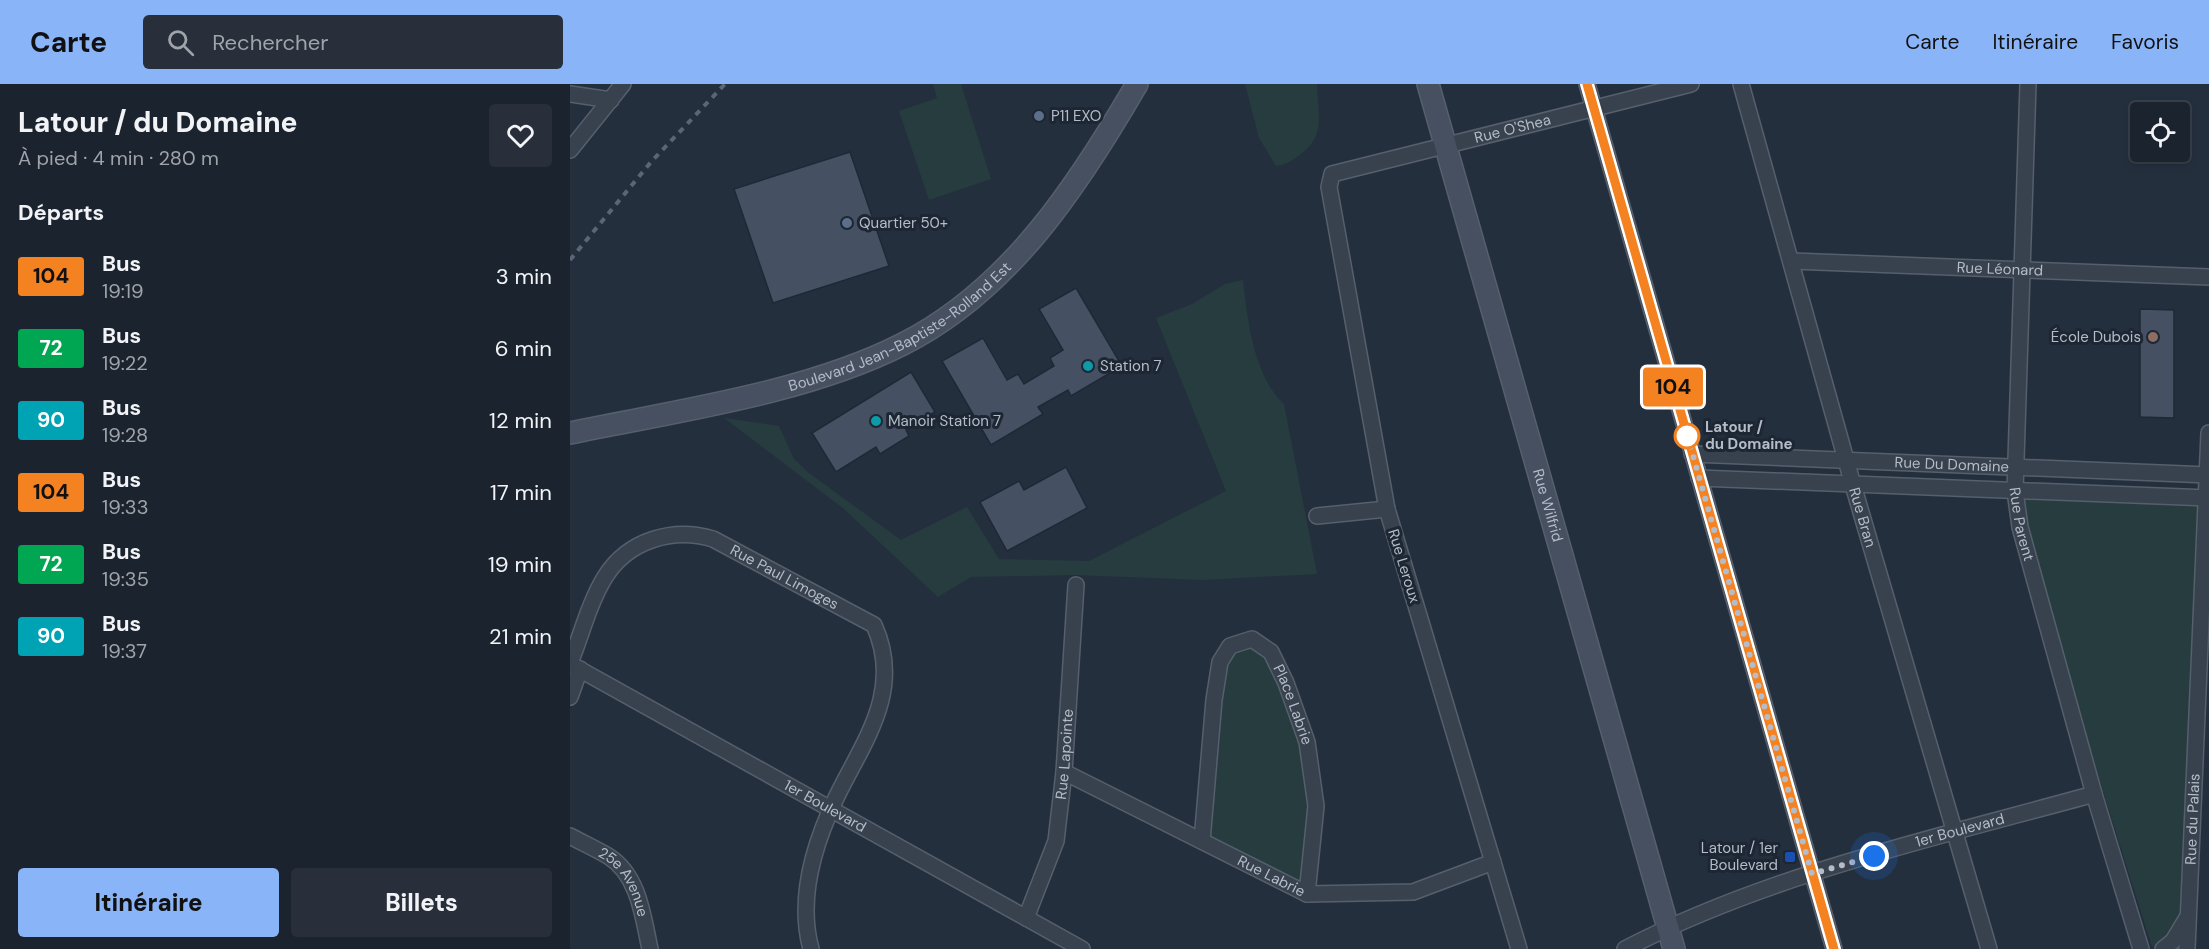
<!DOCTYPE html>
<html lang="fr">
<meta charset="utf-8">
<style>
body{margin:0;font-family:"DM Sans",sans-serif;background:#282f3a;color:#f1f3f6;height:100vh;display:flex;flex-direction:column;font-size:22px;white-space:nowrap}
*{box-sizing:border-box;margin:0}
p{font-size:20px;color:#a0a4aa}
.icon{flex:none;width:33px;height:33px;fill:none;stroke:currentColor;stroke-width:2;stroke-linecap:round;stroke-linejoin:round}
.map{position:relative;flex:1;overflow:hidden}
.sheet{display:flex;flex-direction:column;background:#1b232e;width:570px}
.sheet>*{flex:none}
.badge{padding:0 12px;border-radius:4px;font-size:21px;line-height:39px}
.controls{position:absolute;left:1560px;top:18px;display:grid;gap:12px}
.controls a{display:grid;place-items:center;width:60px;height:60px;border-radius:6px;background:#1b232e;box-shadow:0 3px 9px #0003,0 0 0 2px #39404a;font-size:30px}
.you{position:absolute;width:30px;height:30px;margin:-15px;border:4px solid #fff;border-radius:50%;background:#1a73e8;box-shadow:0 0 0 9px #1a73e833}
.map>.badge{position:absolute;translate:-50% -50%;box-shadow:0 0 0 3px #fff}
h2{padding:0 18px;font-size:22px;line-height:54px}
.round{display:grid;place-items:center;flex:none;width:63px;height:63px;border-radius:6px;background:#282f3a}
.summary{display:flex;align-items:center;justify-content:space-between;height:102px;padding:0 18px}
h1{font-size:28px;font-weight:800;line-height:45px}
.primary-button{display:flex;gap:12px;margin-top:auto;padding:12px 18px}
.primary-button a{flex:1;height:69px;border-radius:6px;background:#8ab4f8;color:#111;font-size:24px;font-weight:800;line-height:69px;text-align:center}
.primary-button a+a{background:#282f3a;color:#f1f3f6}
ul{padding:0;list-style:none}
li{display:flex;align-items:center;gap:18px;height:72px;padding:0 18px}
li div{flex:1}
li b{display:block;font-size:22px}
li em{font-style:normal}
li .badge{min-width:66px;font-weight:700;text-align:center}
header{display:flex;align-items:center;gap:36px;box-sizing:border-box;height:84px;padding:0 30px;background:#8ab4f8;color:#111}
header strong{font-size:28px}
nav{display:flex;gap:33px;margin-inline-start:auto;font-size:21px}
.search{width:420px;height:54px;background:#282f3a;display:flex;align-items:center;gap:15px;box-sizing:border-box;padding:0 21px;border-radius:6px;color:#a0a4aa;font-size:22px}
main{display:flex;flex:1;min-height:0}
.map>svg:first-child{display:block}
.green{fill:#263c3f}
.building{fill:#455162;stroke:#1f2835;stroke-width:1.5}
.lines{fill:none;stroke-linecap:round;stroke-linejoin:round}
.street-casing{stroke:#565f6c;stroke-width:18}
.secondary-casing{stroke:#565f6c;stroke-width:24}
.street{stroke:#38414e;stroke-width:15}
.secondary{stroke:#465061;stroke-width:21}
.rail{stroke:#5a6575;stroke-width:4;stroke-dasharray:6 6;stroke-linecap:butt}
.line-casing{stroke:#fff;stroke-width:14}
.line{stroke:#f58220;stroke-width:9}
.walk{stroke:#b4bcc9;stroke-width:6;stroke-dasharray:0 10.8}
.service-dot{fill:#5c6f8a;stroke:#1d2633;stroke-width:2}
.education-dot{fill:#8d6e63;stroke:#1d2633;stroke-width:2}
.culture-dot{fill:#0f9aa8;stroke:#1d2633;stroke-width:2}
.stop-dot{fill:#fff;stroke:#f58220;stroke-width:3}
.transit-dot{fill:#1a4fb4;stroke:#1d2633;stroke-width:2}
.labels{text-anchor:middle;stroke-width:6;stroke-linejoin:round;paint-order:stroke}
.poi-label{font-size:15px;fill:#b4bcc9;stroke:#1d2633;text-anchor:start}
.street-label{font-size:15px;fill:#b4bcc9;stroke:#1d2633}
.stop-label{font-size:15px;font-weight:bold;fill:#b4bcc9;stroke:#1d2633;text-anchor:start}
</style>
<header>
<strong>Carte</strong>
<div class="search"><svg class="icon" aria-label="search" viewBox="0 0 24 24"><circle cx="10" cy="10" r="6"/><path d="M15 15l6 6"/></svg>Rechercher</div>
<nav><a>Carte</a><a>Itinéraire</a><a>Favoris</a></nav>
</header>
<main>
<section class="sheet">
<div class="summary"><div><h1>Latour / du Domaine</h1><p>À pied · 4 min · 280 m</p></div><a class="round"><svg class="icon" aria-label="heart" viewBox="0 0 24 24"><path d="M12 20l-8-8c-3-5 5-10 8-4 3-6 11-1 8 4z"/></svg></a></div>
<h2>Départs</h2>
<ul>
<li><span class="badge" style="background:#f58220;color:#111">104</span><div><b>Bus</b><p>19:19</p></div><em>3 min</em></li>
<li><span class="badge" style="background:#00a651;color:#fff">72</span><div><b>Bus</b><p>19:22</p></div><em>6 min</em></li>
<li><span class="badge" style="background:#00a3b4;color:#fff">90</span><div><b>Bus</b><p>19:28</p></div><em>12 min</em></li>
<li><span class="badge" style="background:#f58220;color:#111">104</span><div><b>Bus</b><p>19:33</p></div><em>17 min</em></li>
<li><span class="badge" style="background:#00a651;color:#fff">72</span><div><b>Bus</b><p>19:35</p></div><em>19 min</em></li>
<li><span class="badge" style="background:#00a3b4;color:#fff">90</span><div><b>Bus</b><p>19:37</p></div><em>21 min</em></li>
</ul>
<div class="primary-button"><a>Itinéraire</a><a>Billets</a></div>
</section>
<div class="map">
<svg width="1639" height="865" viewBox="0 0 1639 865">
<rect width="100%" height="100%" fill="#242f3e"/>
<path class="green" d="M363,0H391L421,95L359,116L329,27L367,14Z
M675,0H747C748,32 757,53 727,73C720,78 715,81 706,82L689,54Z
M673,196C677,234 684,293 714,320L747,490L632,496L506,491L401,493L368,513L274,425L154,334L209,342L224,375L239,389L331,456L397,423L429,475L519,477L656,407L586,234L622,220L655,200Z
M1445,407L1637,414L1615,817C1608,838 1601,851 1582,863L1450,443Z
M682,555L716,599L746,722L737,810L632,757L650,578Z"/>
<path class="building" d="M280,68L319,182L203,219L164,105Z
M506,204L552,282L501,312L498,306L468,323L473,330L421,361L372,277L413,254L437,296L448,290L454,300L484,282L480,274L493,266L469,225Z
M1570,225L1604,226V334L1570,333Z
M341,288L365,328L336,346L339,352L310,370L306,363L266,388L242,349Z
M496,383L517,424L437,467L410,418L449,397L454,406Z"/>
<g class="lines">
<defs>
<g id="street">
<path d="M1017,0L1264,865"/>
<path id="s1" d="M1171,0L1283,401L1419,865"/>
<path id="s2" d="M1458,0L1445,407L1450,443L1524,710L1571,865"/>
<path d="M0,10L41,16"/>
<path d="M0,66L53,0"/>
<path id="s3" d="M1222,177L1639,193"/>
<path id="s4" d="M1122,370L1639,391"/>
<path d="M1129,394L1639,414"/>
<path d="M747,432L817,425"/>
<path id="s5" d="M0,579C11,552 19,519 35,493C58,456 103,443 143,455L304,541C334,607 293,658 266,714C244,760 227,814 241,865"/>
<path id="s6" d="M0,580L512,865"/>
<path d="M0,613L10,585"/>
<path id="s7" d="M494,688L737,810L843,808L923,778"/>
<path id="s8" d="M0,752C13,759 26,765 38,772C69,791 73,833 80,865"/>
<path id="s9" d="M632,757L644,616L650,578L660,562L682,555L701,568L716,599L737,658L746,722L737,810"/>
<path id="s10" d="M456,834L486,757L494,688L506,501"/>
<path id="s11" d="M949,865L817,425L759,103L762,90L1121,0"/>
<path id="s12" d="M1055,865C1199,790 1369,753 1524,710"/>
<path d="M1593,865L1603,857L1617,834"/>
<path id="s13" d="M1617,865L1639,349"/>
</g>
<g id="secondary">
<path id="s14" d="M858,0L1104,865"/>
<path id="s15" d="M0,349C106,327 237,309 333,260C440,206 509,100 567,0"/>
</g>
</defs>
<use href="#street" class="street-casing"/>
<use href="#secondary" class="secondary-casing"/>
<use href="#street" class="street"/>
<use href="#secondary" class="secondary"/>
<path class="rail" d="M0,176L81,78L155,0"/>
</g>
<g class="lines">
<defs>
<path id="line" d="M1017,0L1264,865"/>
</defs>
<use href="#line" class="line-casing"/>
<use href="#line" class="line"/>
<path class="walk" d="M1117,352L1116,347L1242,790L1304,772"/>
</g>
<g class="service-dot">
<circle cx="469" cy="32" r="6"/>
<circle cx="277" cy="139" r="6"/>
</g>
<circle class="education-dot" cx="1583" cy="253" r="6"/>
<g class="culture-dot">
<circle cx="518" cy="282" r="6"/>
<circle cx="306" cy="337" r="6"/>
</g>
<circle class="stop-dot" cx="1117" cy="352" r="12"/>
<rect class="transit-dot" x="1214" y="767" width="12" height="12" rx="3"/>
<g class="labels">
<g class="poi-label">
<text x="481" y="37">P11 EXO</text>
<text x="289" y="144">Quartier 50+</text>
<text x="1571" y="258" text-anchor="end">École Dubois</text>
<text x="530" y="287">Station 7</text>
<text x="318" y="342">Manoir Station 7</text>
<text x="1208" y="769" text-anchor="end">Latour / 1er<tspan x="1208" dy="17">Boulevard</tspan></text>
</g>
<g class="street-label">
<text dy="5" stroke="none"><textPath href="#s11" startOffset="986">Rue O'Shea</textPath></text>
<text dy="5" stroke="none"><textPath href="#s3" startOffset="208">Rue Léonard</textPath></text>
<text dy="5" stroke="none"><textPath href="#s15" startOffset="351">Boulevard Jean-Baptiste-Rolland Est</textPath></text>
<text dy="5" stroke="none"><textPath href="#s4" startOffset="260">Rue Du Domaine</textPath></text>
<text dy="5" stroke="none"><textPath href="#s14" startOffset="438">Rue Wilfrid</textPath></text>
<text dy="5" stroke="none"><textPath href="#s1" startOffset="450">Rue Bran</textPath></text>
<text dy="5" stroke="none"><textPath href="#s2" startOffset="441">Rue Parent</textPath></text>
<text transform="translate(834 482) rotate(73)" y="5">Rue Leroux</text>
<text dy="5" stroke="none"><textPath href="#s5" startOffset="297">Rue Paul Limoges</textPath></text>
<text dy="5" stroke="none"><textPath href="#s9" startOffset="302">Place Labrie</textPath></text>
<text dy="5" stroke="none"><textPath href="#s10" startOffset="170">Rue Lapointe</textPath></text>
<text dy="5" stroke="none"><textPath href="#s6" startOffset="292">1er Boulevard</textPath></text>
<text dy="5" stroke="none"><textPath href="#s13" startOffset="130">Rue du Palais</textPath></text>
<text dy="5" stroke="none"><textPath href="#s12" startOffset="356">1er Boulevard</textPath></text>
<text dy="5" stroke="none"><textPath href="#s7" startOffset="232">Rue Labrie</textPath></text>
<text dy="5" stroke="none"><textPath href="#s8" startOffset="74">25e Avenue</textPath></text>
</g>
<g class="stop-label">
<text x="1135" y="348">Latour /<tspan x="1135" dy="17">du Domaine</tspan></text>
</g>
</g>
</svg>
<div class="controls">
<a><svg class="icon" aria-label="locate" viewBox="0 0 24 24"><circle cx="12" cy="12" r="6"/><path d="M12 2v4M12 18v4M2 12h4M18 12h4"/></svg></a>
</div>
<div class="you" style="left:1304px;top:772px"></div>
<b class="badge" style="left:1103px;top:303px;background:#f58220;color:#111">104</b>
</div>
</main>
